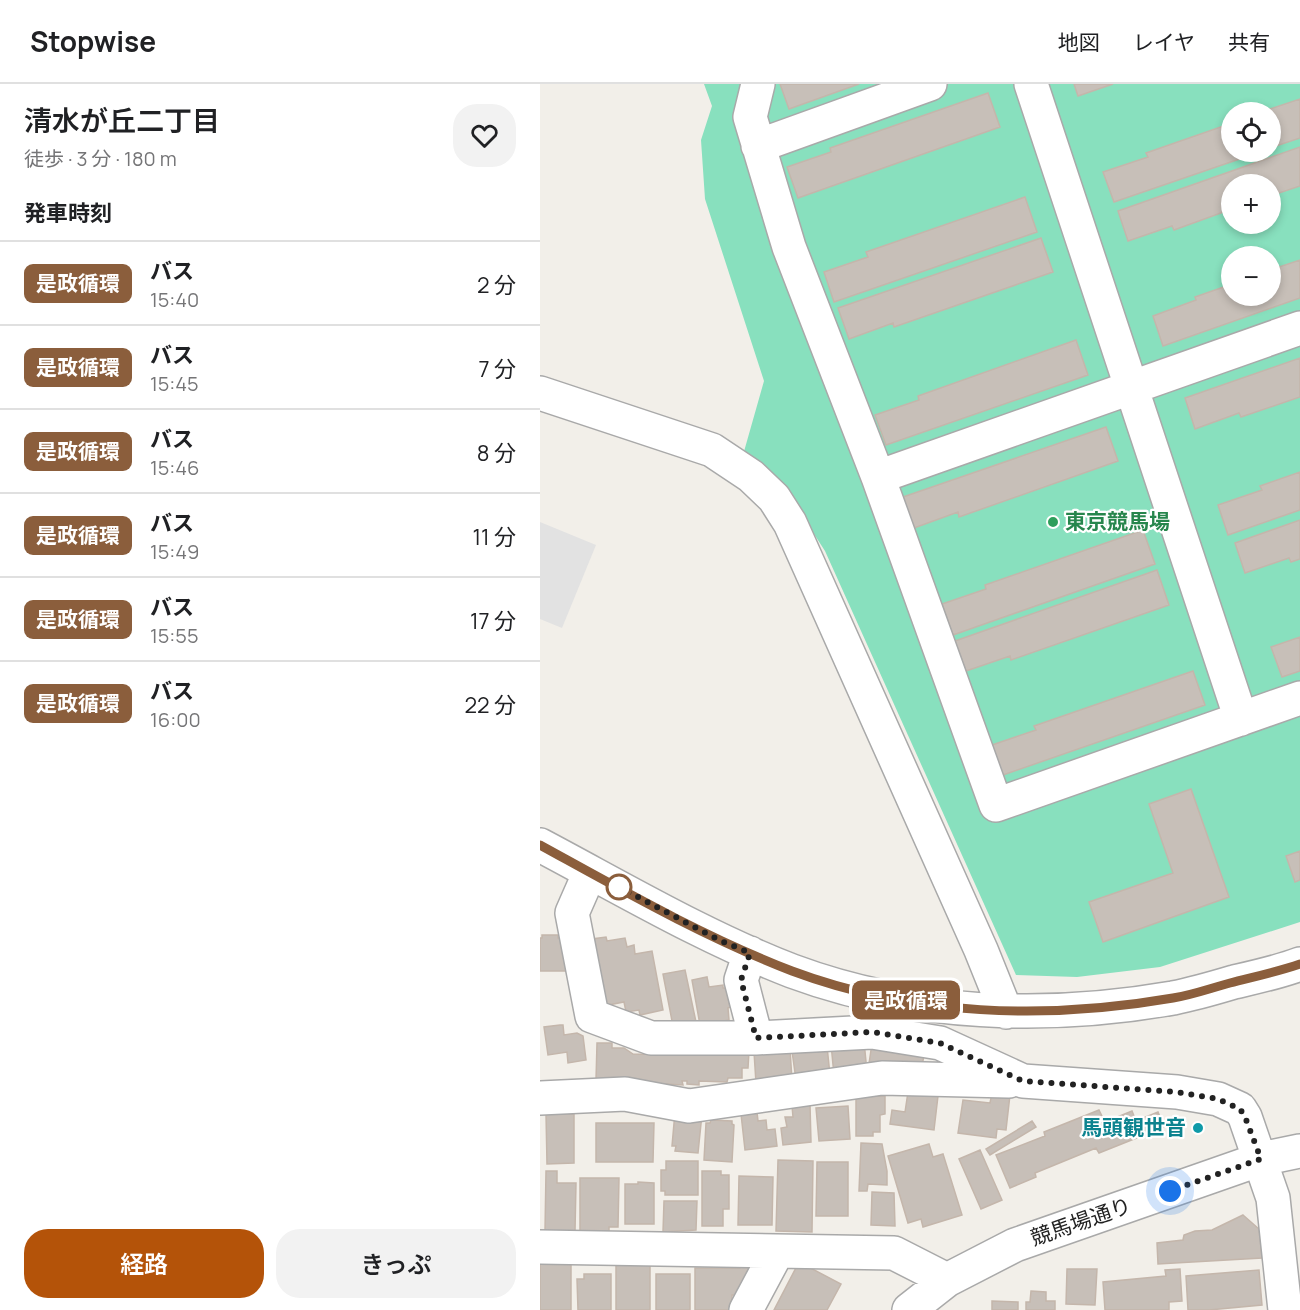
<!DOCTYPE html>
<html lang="ja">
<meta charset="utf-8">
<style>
body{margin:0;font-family:Manrope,"Noto Sans JP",sans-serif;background:#f2f2f2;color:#202124;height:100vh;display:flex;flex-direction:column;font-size:22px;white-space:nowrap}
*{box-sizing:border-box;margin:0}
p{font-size:20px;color:#757577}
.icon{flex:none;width:33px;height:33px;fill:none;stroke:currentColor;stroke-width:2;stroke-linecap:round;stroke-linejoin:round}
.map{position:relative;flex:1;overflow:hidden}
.side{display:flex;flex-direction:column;background:#fff;width:540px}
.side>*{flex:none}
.badge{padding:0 12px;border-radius:9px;font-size:21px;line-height:39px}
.buttons{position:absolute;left:681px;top:18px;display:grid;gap:12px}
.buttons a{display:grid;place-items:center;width:60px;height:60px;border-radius:50%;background:#fff;box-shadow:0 3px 9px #0003;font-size:30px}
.you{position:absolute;width:30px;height:30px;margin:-15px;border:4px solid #fff;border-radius:50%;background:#1a73e8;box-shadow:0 0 0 9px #1a73e833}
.map>.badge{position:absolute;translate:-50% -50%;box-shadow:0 0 0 3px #fff}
h2{padding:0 24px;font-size:22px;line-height:54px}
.round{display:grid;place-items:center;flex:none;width:63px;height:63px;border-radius:24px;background:#f2f2f2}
.summary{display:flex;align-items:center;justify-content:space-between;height:102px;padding:0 24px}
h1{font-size:28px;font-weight:600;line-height:45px}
.action{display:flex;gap:12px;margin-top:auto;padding:12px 24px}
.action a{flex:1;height:69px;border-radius:24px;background:#b45309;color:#fff;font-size:24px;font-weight:600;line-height:69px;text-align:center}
.action a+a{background:#f2f2f2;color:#202124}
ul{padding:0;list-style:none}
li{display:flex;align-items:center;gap:18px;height:84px;padding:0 24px;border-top:2px solid #e0e0e0}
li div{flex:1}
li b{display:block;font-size:22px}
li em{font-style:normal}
li .badge{min-width:66px;font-weight:700;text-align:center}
header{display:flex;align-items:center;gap:36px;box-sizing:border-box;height:84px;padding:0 30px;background:#fff;border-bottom:2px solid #e0e0e0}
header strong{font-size:28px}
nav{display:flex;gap:33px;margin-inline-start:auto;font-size:21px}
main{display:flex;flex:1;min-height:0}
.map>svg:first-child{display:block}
.pitch{fill:#88e0be;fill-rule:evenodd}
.parking{fill:#e2e2e2}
.building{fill:#c7bfb8;stroke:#c4b6ab;stroke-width:1.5}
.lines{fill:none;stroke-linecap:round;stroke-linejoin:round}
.minor-casing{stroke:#a9a9a9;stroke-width:36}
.minor{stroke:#fff;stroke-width:33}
.line-casing{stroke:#fff;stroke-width:14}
.line{stroke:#8b5e3c;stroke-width:9}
.walk{stroke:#222;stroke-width:6;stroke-dasharray:0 10.8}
.leisure-dot{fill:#2e9e5b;stroke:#fff;stroke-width:2}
.stop-dot{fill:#fff;stroke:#8b5e3c;stroke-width:3}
.culture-dot{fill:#0f9aa8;stroke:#fff;stroke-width:2}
.labels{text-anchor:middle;stroke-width:4.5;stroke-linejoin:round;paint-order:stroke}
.leisure-label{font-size:21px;font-weight:bold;fill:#27864d;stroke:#fff;text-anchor:start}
.culture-label{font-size:21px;font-weight:bold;fill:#0d838f;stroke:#fff;text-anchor:end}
.street-label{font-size:21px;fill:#222;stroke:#fff}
</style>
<header>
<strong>Stopwise</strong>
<nav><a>地図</a><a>レイヤ</a><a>共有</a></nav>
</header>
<main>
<section class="side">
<div class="summary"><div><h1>清水が丘二丁目</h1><p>徒歩 · 3 分 · 180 m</p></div><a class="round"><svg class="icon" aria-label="heart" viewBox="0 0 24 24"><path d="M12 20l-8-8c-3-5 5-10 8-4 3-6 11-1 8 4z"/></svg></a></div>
<h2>発車時刻</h2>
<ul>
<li><span class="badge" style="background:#8b5e3c;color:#fff">是政循環</span><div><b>バス</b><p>15:40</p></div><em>2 分</em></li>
<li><span class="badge" style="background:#8b5e3c;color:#fff">是政循環</span><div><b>バス</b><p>15:45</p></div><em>7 分</em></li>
<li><span class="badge" style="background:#8b5e3c;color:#fff">是政循環</span><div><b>バス</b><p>15:46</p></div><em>8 分</em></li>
<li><span class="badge" style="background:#8b5e3c;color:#fff">是政循環</span><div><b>バス</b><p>15:49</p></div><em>11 分</em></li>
<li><span class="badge" style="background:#8b5e3c;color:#fff">是政循環</span><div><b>バス</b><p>15:55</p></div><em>17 分</em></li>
<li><span class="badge" style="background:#8b5e3c;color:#fff">是政循環</span><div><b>バス</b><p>16:00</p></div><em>22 分</em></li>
</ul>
<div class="action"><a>経路</a><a>きっぷ</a></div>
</section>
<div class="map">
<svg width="760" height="1226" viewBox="0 0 760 1226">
<rect width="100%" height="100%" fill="#f2efe9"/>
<path class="pitch" d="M164,0H760V838L620,883L537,893L476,891L285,467L247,408L203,371L224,297L165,115L161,56L172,22ZM692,28H730V68H692ZM692,100H730V140H692ZM692,172H730V212H692Z"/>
<path class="parking" d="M0,438L56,461L22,544L0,535Z"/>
<path class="building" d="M240,0H319L249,25Z
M534,0H573L538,12Z
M448,9L460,43L258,114L247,83L291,68L290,64Z
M760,15V54L730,64V28H721Z
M692,39V68H720L574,118L563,88L608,73L606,69Z
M760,63V102L730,112V100H692V125L634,146L632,142L588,157L578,127Z
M485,113L497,148L294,218L284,188L328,173L326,168Z
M501,154L513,188L354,243L353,239L309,255L298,224Z
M760,176V214L623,262L613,232L656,216L655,213L692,200V212H730V186Z
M536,256L548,291L346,361L335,331L379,316L378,312Z
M760,274V313L701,333L699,329L655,345L645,314Z
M566,343L578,377L419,433L418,428L374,444L363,413Z
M760,388V426L688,451L678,421L722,406L720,402Z
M760,436V475L751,478L749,474L705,489L695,459Z
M603,446L615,480L413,551L402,520L446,505L445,501Z
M617,486L629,521L471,576L470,572L426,587L415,557Z
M760,553V587L742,593L731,563Z
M653,587L665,621L463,691L452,661L496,646L494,642Z
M651,705L689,813L563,858L549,818L633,789L609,720Z
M760,767V796L755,798L746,772Z
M2,851H18V854H21V863H27V887H0V854H2Z
M66,853L67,857L85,854L87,863L94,861L95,870L112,867L123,926L100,931L99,926L86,928L84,918L63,922L52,855Z
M145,886L156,938L133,942L123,890Z
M167,893L169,903L183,901V904H186L190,923L188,924L189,936L160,941L152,896Z
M20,941H23L24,951L37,949L43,952L46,976L28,979L27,968L8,971L4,943Z
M324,957L327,988L294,991L291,960Z
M57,959H72V964H84L93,970L143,971L144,968L209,967L208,984H202V994H188L187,998L159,997V1001L147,1000V997H142L143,1001L56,996Z
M332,959L385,967L381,986L328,987Z
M287,962L290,991L256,996L252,967Z
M250,965L252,996L216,999L214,968Z
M368,1008L398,1012L394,1046L350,1040L352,1026L365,1028Z
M452,1009L470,1011L466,1046L457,1045L456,1054L418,1049L423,1016L450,1019Z
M316,1012H345V1030L340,1031V1048H333V1052H316Z
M270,1020L271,1058L243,1061L241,1044L247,1043L245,1033H253L252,1022Z
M308,1022L310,1055L279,1057L276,1024Z
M559,1026L565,1038L592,1027L596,1037L618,1028L624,1043L559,1069L556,1064L495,1089L496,1093L470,1104L456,1071L505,1052L504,1048Z
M135,1028L162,1030L158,1069L135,1067L136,1062H132Z
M217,1028L218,1037L226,1036L227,1046L235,1045L237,1062L205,1066L201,1030Z
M6,1030H34V1079L7,1080Z
M171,1036L192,1037V1040L194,1041L192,1078L164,1076L166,1039H170Z
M492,1037L496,1043L450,1071L446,1065Z
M56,1039H114L113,1078H56Z
M321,1059L342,1060L347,1087V1101L328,1100L327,1107H319Z
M389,1060L393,1073L403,1070L422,1131L383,1143L381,1135L368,1139L348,1072Z
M440,1066L462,1116L441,1125L419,1075Z
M238,1076L273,1077L272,1148L236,1147Z
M126,1077H158V1111H125V1107H121V1086H126Z
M277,1078H308V1132H276Z
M6,1087H17V1099H36L35,1147H5Z
M162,1087H181V1091H189V1125H183V1142H162Z
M199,1092L233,1093L232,1141H198Z
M40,1094H79L78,1143H69V1148H40Z
M98,1098L114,1099V1140H85V1100H98Z
M332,1108L354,1109L355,1142L331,1141Z
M124,1117H157L156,1146L123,1148Z
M703,1131L719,1145L722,1174L618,1180L617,1159L643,1156L644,1151L655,1147L672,1146Z
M0,1174H31V1226H0Z
M203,1174L214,1181L199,1211H192V1226H155V1184H200Z
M76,1175H110V1226H76Z
M259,1178L301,1200L287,1226H234Z
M527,1185H557L555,1221L526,1220Z
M640,1185L642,1217L629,1218V1226H565L563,1198L626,1192L625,1186Z
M719,1186L722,1221L669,1226H648L646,1192Z
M44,1190H71V1226H38L37,1195H44Z
M116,1190H150V1226H116Z
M491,1207L506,1208V1217H515V1226H486V1218H490Z
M452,1217L478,1218V1226H452Z"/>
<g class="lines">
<defs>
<path id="minor" d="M218,0L210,33L249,163L338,393L456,721L760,614
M491,0L701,635
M218,62L390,0
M0,309L172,366L211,392L234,414L250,439L441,866L466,928
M338,393L760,244
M0,761C83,805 164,853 252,887C373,932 507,936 633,914C653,910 674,904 694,898C716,893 739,888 760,880
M50,788L32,829L52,932L111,954H216L332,948L400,959L483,997L637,1008L678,1015L700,1025L705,1033L733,1114L745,1226
M210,869L201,896L216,954
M0,1014L85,1010L149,1022L342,994L469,997
M0,1163L354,1169L407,1196
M206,1226L237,1168
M369,1226L407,1196L475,1161L721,1075L760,1067"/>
</defs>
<use href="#minor" class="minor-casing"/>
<use href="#minor" class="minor"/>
</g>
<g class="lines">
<defs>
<path id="line" d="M0,761C82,806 164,853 252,887C372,932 507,936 633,914C652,911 671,904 690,899C713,893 737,888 760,880"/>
</defs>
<use href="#line" class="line-casing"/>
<use href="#line" class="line"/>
<path class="walk" d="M79,803L179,856L210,869L201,896L216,954L332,948L400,959L483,997L637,1008L678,1015L700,1025L705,1033L721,1075L630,1107"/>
</g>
<circle class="leisure-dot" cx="513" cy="438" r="6"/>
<circle class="stop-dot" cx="79" cy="803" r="12"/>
<circle class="culture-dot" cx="658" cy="1044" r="6"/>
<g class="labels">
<g class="leisure-label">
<text x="525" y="445">東京競馬場</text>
</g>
<g class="culture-label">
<text x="646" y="1051">馬頭観世音</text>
</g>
<g class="street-label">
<text transform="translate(541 1138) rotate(-19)" y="7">競馬場通り</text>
</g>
</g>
</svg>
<div class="buttons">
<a><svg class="icon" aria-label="locate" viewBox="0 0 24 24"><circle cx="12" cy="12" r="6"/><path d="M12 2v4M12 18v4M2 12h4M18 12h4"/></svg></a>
<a>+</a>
<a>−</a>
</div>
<div class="you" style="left:630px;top:1107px"></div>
<b class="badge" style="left:366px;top:916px;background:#8b5e3c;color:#fff">是政循環</b>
</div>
</main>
